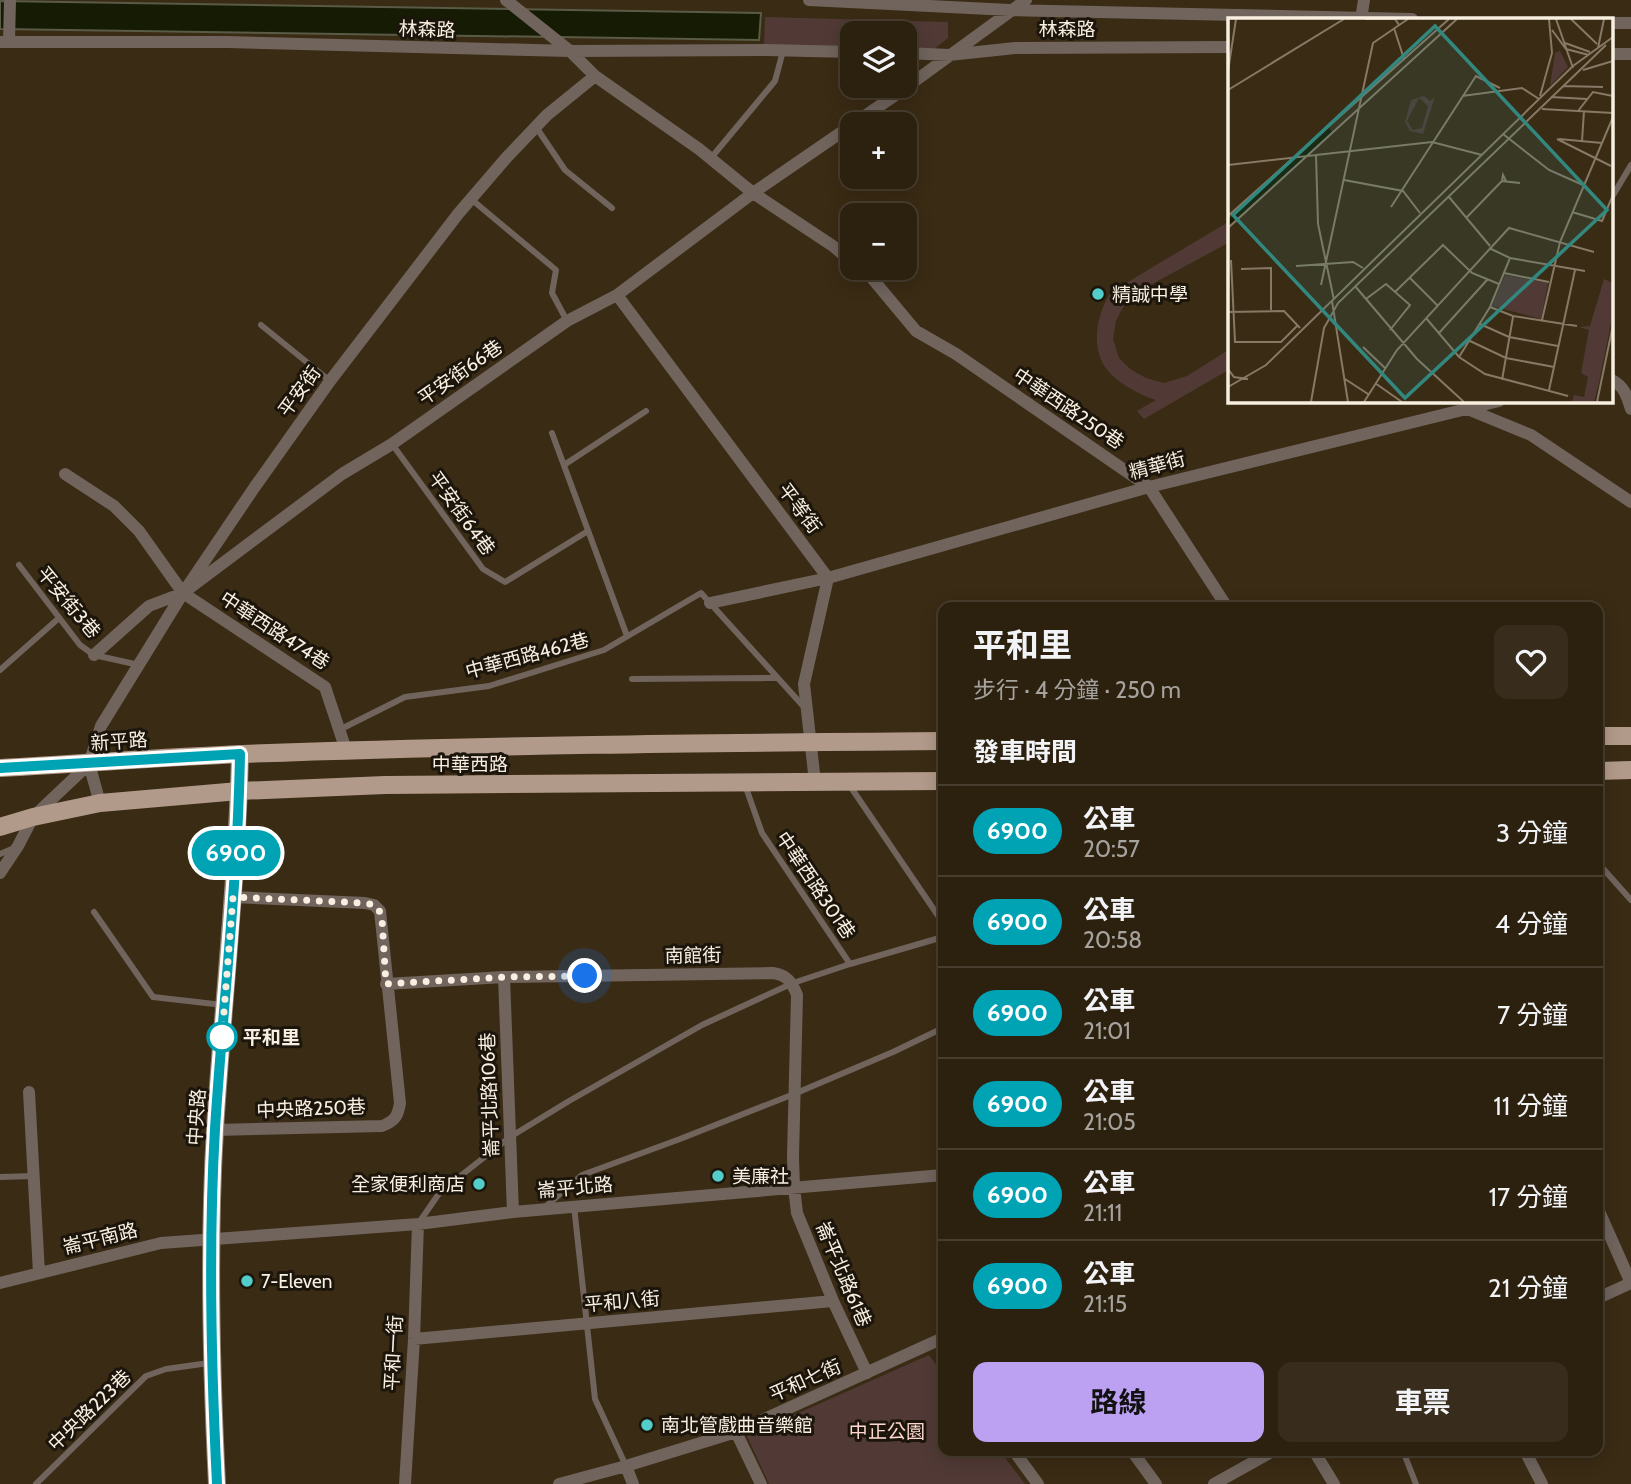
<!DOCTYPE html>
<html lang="zh-TW">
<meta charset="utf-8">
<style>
body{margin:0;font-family:Cabin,"Noto Sans TC",sans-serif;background:#382d1d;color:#f1f3f6;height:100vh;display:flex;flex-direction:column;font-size:26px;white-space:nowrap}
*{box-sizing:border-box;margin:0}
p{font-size:23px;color:#a6a39e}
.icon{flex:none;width:38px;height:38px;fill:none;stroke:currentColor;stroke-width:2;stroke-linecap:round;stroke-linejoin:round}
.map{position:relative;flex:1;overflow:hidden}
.side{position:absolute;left:938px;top:602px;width:665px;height:854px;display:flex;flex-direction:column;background:#2c200f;border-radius:14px;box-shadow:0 4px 18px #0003,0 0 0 2px #483e2f}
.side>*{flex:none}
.badge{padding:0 14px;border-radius:23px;font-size:24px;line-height:46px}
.buttons{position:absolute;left:840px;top:21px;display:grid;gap:14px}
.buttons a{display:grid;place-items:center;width:77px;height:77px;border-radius:14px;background:#2c200f;box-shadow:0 4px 18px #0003,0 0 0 2px #483e2f;font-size:35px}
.you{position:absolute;width:35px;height:35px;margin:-18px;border:5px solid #fff;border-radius:50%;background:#1a73e8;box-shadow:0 0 0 10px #1a73e833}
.map>.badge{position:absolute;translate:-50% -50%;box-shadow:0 0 0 4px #fff}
h2{padding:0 35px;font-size:26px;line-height:63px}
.round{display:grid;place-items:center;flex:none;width:74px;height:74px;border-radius:14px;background:#382d1d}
.head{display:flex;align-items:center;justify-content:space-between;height:119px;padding:0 35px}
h1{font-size:33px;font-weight:700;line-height:52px}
.action{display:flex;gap:14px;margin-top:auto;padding:14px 35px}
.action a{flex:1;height:80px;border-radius:14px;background:#bca0f2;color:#111;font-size:28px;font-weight:700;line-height:80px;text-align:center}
.action a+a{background:#382d1d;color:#f1f3f6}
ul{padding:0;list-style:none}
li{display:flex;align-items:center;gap:21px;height:91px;padding:0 35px;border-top:2px solid #483e2f}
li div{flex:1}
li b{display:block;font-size:26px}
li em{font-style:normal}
li .badge{min-width:77px;font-weight:700;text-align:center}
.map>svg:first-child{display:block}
.green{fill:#513a35}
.water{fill:#151c03;stroke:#595b46;stroke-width:2}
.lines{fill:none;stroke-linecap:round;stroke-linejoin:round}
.lane{stroke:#70645d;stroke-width:6}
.street{stroke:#70645d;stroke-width:12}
.secondary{stroke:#958377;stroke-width:18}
.primary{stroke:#b29a8a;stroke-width:18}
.line-casing{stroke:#fff;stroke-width:16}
.line{stroke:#00a3b4;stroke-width:10}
.walk{stroke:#f8efe1;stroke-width:7;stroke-dasharray:0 12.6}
.poi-dot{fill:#53cdca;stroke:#1c150b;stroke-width:2.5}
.stop-dot{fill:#fff;stroke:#00a3b4;stroke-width:3.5}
.labels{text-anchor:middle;stroke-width:6;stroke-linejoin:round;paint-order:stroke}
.street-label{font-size:19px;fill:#f8efe1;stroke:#1c150b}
.poi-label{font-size:19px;fill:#f8efe1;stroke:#1c150b;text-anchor:start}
.stop-label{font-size:19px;font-weight:bold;fill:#f8efe1;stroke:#1c150b;text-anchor:start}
.park-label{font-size:19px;fill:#fed7cf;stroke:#1c150b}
.inset-road{fill:none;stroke:#867966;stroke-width:2}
.view{fill:#32887f;fill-opacity:0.15;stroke:#32887f;stroke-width:3.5}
.inset-edge{fill:none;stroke:#f8efe1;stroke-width:3.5}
</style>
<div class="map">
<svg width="1631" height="1484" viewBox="0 0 1631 1484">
<rect width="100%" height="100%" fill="#3a2b14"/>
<path class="green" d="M765,17L948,22V38L933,50L905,49V33H852V48L764,46Z
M1230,221V242L1128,297L1116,321L1113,339L1119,358L1130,369L1146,378L1164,383L1187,376L1230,349V369L1144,419L1137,411L1156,400C1140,395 1115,382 1105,367C1090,344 1098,312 1111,292Z
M929,1355L943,1374V1451H1000L1025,1484H769L747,1436Z"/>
<path class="water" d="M0,1L761,13L759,40L0,29Z"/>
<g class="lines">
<path class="lane" d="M536,127L565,170L612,208
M711,158L775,81L783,51
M1612,197L1631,165
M471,199L556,270L552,293L567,321
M261,325L330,381
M552,433L627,636
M392,444L483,569L505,582L588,531
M564,465L646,411
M19,565L80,645L94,655L139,665
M0,670L59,618
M632,679L777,678
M339,730L405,697L489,686L604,650L701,593L804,707
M848,783L943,923
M745,785L762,833L850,964
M0,854L14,848
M1598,863L1631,900
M94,912L153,997L223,1005
M0,1177L34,1176
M574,1206L595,1399L626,1466
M545,1207L582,1175L680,1139L794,1094L893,1052L943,1028
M418,1224L440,1192L510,1137L569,1101L702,1025L793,983L850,964L943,937
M1403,1451L1416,1484
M36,1484L146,1376L166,1369L209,1363"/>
<path class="street" d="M809,0L1010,10L1412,19
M1361,19L1364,0
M1612,23H1631
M0,42H227L570,51L766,50L852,52
M9,42L10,0
M905,53L949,55L1015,48L1230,47
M1612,54H1631
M595,76L699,149L753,193L833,246L852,262
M853,124L897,94L1026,0
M859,268L871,277L916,331L956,354L1149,487L1227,607
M617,295L828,578L804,684L815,782
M1612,380C1624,386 1627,396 1631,409
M1465,408L1531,435L1631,502
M65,474L114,506L139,531L183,593L325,687L346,750
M710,603L828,578L1149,487L1499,401
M94,655L149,606L183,593L342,474L392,444L567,321L617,295L753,193L852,125
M100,803L89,764L101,726L183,593L254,488L330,381L458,214L507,157L547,115L595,76L570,51L506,0
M0,873L18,846L33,817L89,764
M504,977L513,1212
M386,984L504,977L773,973C787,975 792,982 797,995L793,1157L794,1187L797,1213L833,1301L867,1373
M29,1092L39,1273
M215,1130L382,1126C395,1121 398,1116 400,1103L380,911L374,905L365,903L233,897
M1598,1209L1631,1283
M0,1283L161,1243L418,1224L513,1212L943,1175
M1598,1298L1631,1283
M414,1339L833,1301
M736,1432L761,1484
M1014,1451L1038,1484
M1132,1451L1156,1484
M1314,1451L1334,1484
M1525,1451L1542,1484
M626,1466L633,1484
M405,1484L414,1339L418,1224
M559,1484L626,1466L736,1432L943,1338
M1214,1484L1273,1451"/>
<path class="secondary" d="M217,1484C211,1366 208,1247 215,1129C223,1004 237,879 240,754"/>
<path class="primary" d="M1598,736H1631
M0,768C81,764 162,757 243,754C477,745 710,743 943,741
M1598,771L1631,770
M0,827L33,817L100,803L239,791L385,785L943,781"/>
</g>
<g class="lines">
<defs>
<path id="line" d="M0,768L240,754C238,879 223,1004 215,1129C208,1247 211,1366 217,1484"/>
</defs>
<use href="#line" class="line-casing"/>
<use href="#line" class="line"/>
<path class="walk" d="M222,1037L233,897L365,903C376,905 380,909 382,919L386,984L504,977L585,976"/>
</g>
<g class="poi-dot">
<circle cx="1098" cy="294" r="7"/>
<circle cx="718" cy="1176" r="7"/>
<circle cx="479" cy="1184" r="7"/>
<circle cx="247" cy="1281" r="7"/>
<circle cx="647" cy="1425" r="7"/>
</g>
<circle class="stop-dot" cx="222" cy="1037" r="14"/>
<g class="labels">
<g class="street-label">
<text transform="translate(427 29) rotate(2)" y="7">林森路</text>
<text x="1067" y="36">林森路</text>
<text transform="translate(460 372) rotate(-35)" y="7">平安街66巷</text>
<text transform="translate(299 391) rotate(-54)" y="7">平安街</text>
<text transform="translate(1069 408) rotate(34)" y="7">中華西路250巷</text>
<text transform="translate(1157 465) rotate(-15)" y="7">精華街</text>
<text transform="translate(800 508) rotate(53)" y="7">平等街</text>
<text transform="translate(462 513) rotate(54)" y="7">平安街64巷</text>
<text transform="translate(69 602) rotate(50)" y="7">平安街3巷</text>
<text transform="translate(275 630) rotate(33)" y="7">中華西路474巷</text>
<text transform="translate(527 655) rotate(-15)" y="7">中華西路462巷</text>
<text transform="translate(119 741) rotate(-4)" y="7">新平路</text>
<text x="470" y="771">中華西路</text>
<text transform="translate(816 885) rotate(56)" y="7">中華西路301巷</text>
<text transform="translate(693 955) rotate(-1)" y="7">南館街</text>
<text transform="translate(489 1095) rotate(-92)" y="7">崙平北路106巷</text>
<text transform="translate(311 1108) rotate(-2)" y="7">中央路250巷</text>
<text transform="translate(196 1117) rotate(-86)" y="7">中央路</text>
<text transform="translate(575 1187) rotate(-5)" y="7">崙平北路</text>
<text transform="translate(100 1238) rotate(-14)" y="7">崙平南路</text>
<text transform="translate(844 1274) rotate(67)" y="7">崙平北路61巷</text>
<text transform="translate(622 1301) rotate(-5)" y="7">平和八街</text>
<text transform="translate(393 1353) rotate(-87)" y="7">平和一街</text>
<text transform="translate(805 1380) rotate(-24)" y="7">平和七街</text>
<text transform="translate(89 1410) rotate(-44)" y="7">中央路223巷</text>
</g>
<g class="poi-label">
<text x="1112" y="301">精誠中學</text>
<text x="732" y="1183">美廉社</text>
<text x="465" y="1191" text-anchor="end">全家便利商店</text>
<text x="261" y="1288">7-Eleven</text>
<text x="661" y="1432">南北管戲曲音樂館</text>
</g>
<g class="stop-label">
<text x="243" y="1044">平和里</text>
</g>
<g class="park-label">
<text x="887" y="1438">中正公園</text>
</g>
</g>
<g transform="translate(1228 18)">
<rect width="385" height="385" fill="#3a2b14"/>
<path d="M332,33L340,49L322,68L327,35ZM196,78L202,83L207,79L195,116L182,113L177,104L183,82ZM191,80L200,88L194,110L185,112L179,103ZM277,257L320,265L313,301L264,288ZM376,261L385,265V296L370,369L366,384H344L346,377L356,379L360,359L353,355L361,312L351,309L362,308Z" fill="#513a35" fill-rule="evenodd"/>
<path d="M101,110L104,114L0,208V202Z" fill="#151c03"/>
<path class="inset-road" d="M137,1H167L171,7M328,1L345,50M343,1L369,26M166,10L176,41M324,12L338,31L361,37M337,25L362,34M370,30L376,1M355,52L385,43M0,53L8,1M335,68L375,69M0,72L116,1M234,78L294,70L311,81M312,78L324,35L321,1M323,79L359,81M314,91L385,95M350,93L365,74L385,78M275,116L321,152L355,167M329,121L383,148M331,121L374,125M354,123L356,93M88,137L204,124L254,137M0,147L88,137L90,206L106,282M116,162L175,173L192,195M278,163L275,157L274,163L292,165M221,179L262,228M163,189L248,58L272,70M344,194L374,203L385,177M0,198L221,1M239,199L274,163M0,210L229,1M261,230L282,240L357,253M3,242L7,324H53L69,308M68,248L125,244L135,250M13,251L43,250V292M276,255L321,264M181,259L209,287M93,267L145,25L180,1M127,268L189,341L236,384M167,274L215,227L244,255L271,266M138,281L158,266L182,287L162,312M104,283L120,384M262,289L285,298L349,308M0,294L56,293L72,310M198,300L231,339L257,356L340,378M314,302L332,224L385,99M252,306L281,319L330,328M211,315L259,262M242,323L278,340L326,349M135,329L157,350M231,339L262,289L282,240M0,351L6,359L20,361M117,361L140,376M274,362L285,299M147,365L174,384M0,369L38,347L345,48L385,19M321,372L347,252M83,384L96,310L110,285L378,27M136,384L169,332L281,210L366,234M369,384L385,307"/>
<path class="view" d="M207,8L379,192L177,380L5,197Z"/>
<rect width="385" height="385" class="inset-edge"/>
</g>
</svg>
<div class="buttons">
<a><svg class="icon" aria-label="layers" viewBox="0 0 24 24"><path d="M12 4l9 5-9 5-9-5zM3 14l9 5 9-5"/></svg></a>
<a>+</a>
<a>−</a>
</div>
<div class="you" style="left:585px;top:976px"></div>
<b class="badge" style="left:236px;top:853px;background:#00a3b4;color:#fff">6900</b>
<section class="side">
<div class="head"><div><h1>平和里</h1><p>步行 · 4 分鐘 · 250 m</p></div><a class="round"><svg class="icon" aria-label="heart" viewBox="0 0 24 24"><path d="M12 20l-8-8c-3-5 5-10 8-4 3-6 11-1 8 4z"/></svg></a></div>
<h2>發車時間</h2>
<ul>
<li><span class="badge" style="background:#00a3b4;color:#fff">6900</span><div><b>公車</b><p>20:57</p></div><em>3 分鐘</em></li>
<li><span class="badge" style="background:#00a3b4;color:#fff">6900</span><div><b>公車</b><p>20:58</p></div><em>4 分鐘</em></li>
<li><span class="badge" style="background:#00a3b4;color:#fff">6900</span><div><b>公車</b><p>21:01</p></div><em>7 分鐘</em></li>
<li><span class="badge" style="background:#00a3b4;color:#fff">6900</span><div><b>公車</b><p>21:05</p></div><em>11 分鐘</em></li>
<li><span class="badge" style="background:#00a3b4;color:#fff">6900</span><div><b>公車</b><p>21:11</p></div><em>17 分鐘</em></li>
<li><span class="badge" style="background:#00a3b4;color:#fff">6900</span><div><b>公車</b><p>21:15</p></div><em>21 分鐘</em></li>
</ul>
<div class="action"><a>路線</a><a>車票</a></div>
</section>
</div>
